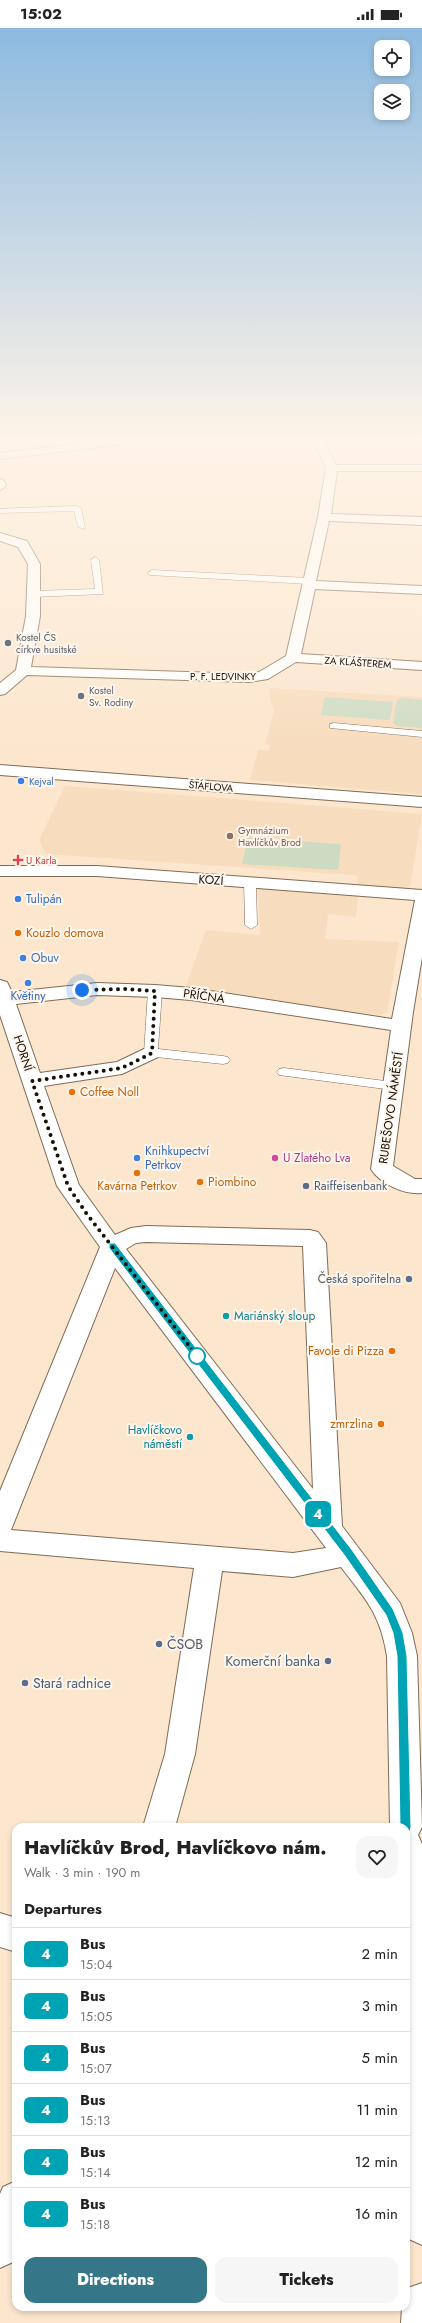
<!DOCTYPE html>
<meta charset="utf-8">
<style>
body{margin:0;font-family:Jost,sans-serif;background:#f6f6f6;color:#222;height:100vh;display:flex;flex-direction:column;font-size:15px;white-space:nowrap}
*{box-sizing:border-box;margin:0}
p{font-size:13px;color:#767676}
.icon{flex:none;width:22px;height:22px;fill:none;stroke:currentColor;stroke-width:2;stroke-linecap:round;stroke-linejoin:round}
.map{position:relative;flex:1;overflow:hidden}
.details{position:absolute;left:12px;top:1795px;width:398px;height:488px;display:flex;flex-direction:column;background:#fff;border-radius:12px;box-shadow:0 2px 6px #0003}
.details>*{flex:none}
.badge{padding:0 8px;border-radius:6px;font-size:14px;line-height:26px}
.fabs{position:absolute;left:374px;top:12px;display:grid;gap:8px}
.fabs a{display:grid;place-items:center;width:36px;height:36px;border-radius:8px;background:#fff;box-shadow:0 2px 6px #0003;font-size:20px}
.you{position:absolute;width:20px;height:20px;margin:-10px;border:3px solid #fff;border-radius:50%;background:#1a73e8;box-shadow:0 0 0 6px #1a73e833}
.map>.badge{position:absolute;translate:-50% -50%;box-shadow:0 0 0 2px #fff}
h2{padding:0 12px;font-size:15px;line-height:36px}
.round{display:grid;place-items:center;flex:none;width:42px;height:42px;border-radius:12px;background:#f6f6f6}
.head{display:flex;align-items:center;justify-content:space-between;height:68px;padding:0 12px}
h1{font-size:19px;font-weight:800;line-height:30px}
.button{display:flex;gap:8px;margin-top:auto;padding:8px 12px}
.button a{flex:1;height:46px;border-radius:12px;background:#357789;color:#fff;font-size:16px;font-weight:800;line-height:46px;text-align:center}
.button a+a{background:#f6f6f6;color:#222}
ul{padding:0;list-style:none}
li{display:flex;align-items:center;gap:12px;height:52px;padding:0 12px;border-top:1px solid #e0e0e0}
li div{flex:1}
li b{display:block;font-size:15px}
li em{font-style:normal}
li .badge{min-width:44px;font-weight:700;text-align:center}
.status{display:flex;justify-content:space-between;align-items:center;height:28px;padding:0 20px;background:#fff;direction:ltr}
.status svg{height:11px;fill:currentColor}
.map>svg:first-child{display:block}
.built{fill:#f7dcbd}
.green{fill:#cddbc3}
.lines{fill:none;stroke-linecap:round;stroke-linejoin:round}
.lane-casing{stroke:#7f6c56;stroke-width:1}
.street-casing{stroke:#7f6c56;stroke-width:2}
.secondary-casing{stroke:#7f6c56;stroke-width:2}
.lane{fill:#fff;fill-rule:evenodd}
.street{fill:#fff;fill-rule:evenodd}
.secondary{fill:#fff;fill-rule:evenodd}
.line{fill:#00a3b4;stroke:#fff}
.walk{stroke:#181108;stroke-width:4;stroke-dasharray:0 7.2}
.worship-dot{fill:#6b7280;stroke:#fef6ec;stroke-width:1.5}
.shop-dot{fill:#3f7fe0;stroke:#fef6ec;stroke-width:1.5}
.education-dot{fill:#8d6e63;stroke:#fef6ec;stroke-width:1.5}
.health-dot{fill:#e0444e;stroke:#fef6ec;stroke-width:1.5}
.food-dot{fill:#e8710a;stroke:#fef6ec;stroke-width:1.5}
.hotel-dot{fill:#d1479c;stroke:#fef6ec;stroke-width:1.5}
.service-dot{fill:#5c6f8a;stroke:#fef6ec;stroke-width:1.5}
.culture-dot{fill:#0f9aa8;stroke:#fef6ec;stroke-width:1.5}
.stop-dot{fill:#fff;stroke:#00a3b4;stroke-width:2}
.labels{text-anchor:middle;stroke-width:4;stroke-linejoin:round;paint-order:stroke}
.far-worship-label{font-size:10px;fill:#5b616d;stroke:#fef6ec;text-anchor:start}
.far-street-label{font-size:10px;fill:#181108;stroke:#fef6ec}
.far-shop-label{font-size:10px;fill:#366cbe;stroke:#fef6ec;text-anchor:start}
.far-education-label{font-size:10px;fill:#785e54;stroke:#fef6ec;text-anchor:start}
.far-health-label{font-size:10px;fill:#be3a42;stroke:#fef6ec;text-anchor:start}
.street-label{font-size:12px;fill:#181108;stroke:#fef6ec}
.shop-label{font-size:12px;fill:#366cbe;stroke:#fef6ec;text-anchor:start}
.food-label{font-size:12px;fill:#c56008;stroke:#fef6ec;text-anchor:start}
.hotel-label{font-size:12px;fill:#b23c85;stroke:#fef6ec;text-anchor:start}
.service-label{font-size:12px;fill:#4e5e75;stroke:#fef6ec;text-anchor:start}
.culture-label{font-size:12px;fill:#0d838f;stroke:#fef6ec;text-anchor:start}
.near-service-label{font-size:14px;fill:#4e5e75;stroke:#fef6ec;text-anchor:start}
</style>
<div class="status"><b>15:02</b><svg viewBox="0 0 49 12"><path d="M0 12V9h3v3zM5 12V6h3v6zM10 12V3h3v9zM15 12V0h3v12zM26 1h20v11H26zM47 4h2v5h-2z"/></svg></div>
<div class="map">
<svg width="422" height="2295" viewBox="0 0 422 2295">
<rect width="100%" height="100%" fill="#fce6cd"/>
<path class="built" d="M270,660L422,669V766L250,752L258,722L269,723L270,717L265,716L274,683L269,668Z
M65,758L422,786L410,858L401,862L357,858L358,848L353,847L46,826L39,812Z
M265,859L358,865L356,889L328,886L325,911L399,914L387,984L380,987L343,983L186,958L206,902L260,907L258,863Z"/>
<path class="green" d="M325,669L393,674L390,692L321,687Z
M401,670L422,672V700L397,698L393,695L397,672Z
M248,810L341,816L338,842L242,836Z"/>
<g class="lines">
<defs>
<path id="lane" d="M77,478L81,480L85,501L78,499L74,483L0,485V481Z
M95,529L99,532L103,566L33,569L28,566L33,563L95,561L91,532Z
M152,542L309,550L313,553L309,556L149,547L148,545Z
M334,695L422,703V709L330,700V696Z
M250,850L256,854L257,897L251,901L245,897L244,854Z
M155,959L162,963L158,1021L223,1028L228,1029L230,1032L228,1035L223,1036L146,1028L144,1025L148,963Z
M284,1040L393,1054L400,1058L393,1062L279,1047L277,1044L279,1041Z"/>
<path id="street" d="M116,411H148L142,414L0,431V425Z
M313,411H323L336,437H422V443H337L331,486L422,489V497L329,493L316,553L422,558V566L315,561L301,626L422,634V642L296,634L268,651L249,654L27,647L5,666L0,667V655L16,642L26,588L28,536L18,519L0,513V505L27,513L40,536V588L31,639L249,646L259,644L286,628L318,489L326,440Z
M0,451L4,453L6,458L0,462Z
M0,737L422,769V779L0,747Z
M0,838H97L422,862V929L413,984L393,1138L415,1151H422V1165C405,1167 380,1156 371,1141L391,1002L191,972L155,969L97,967L16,976L40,1045L117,1034L144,1021L151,1019L158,1021L161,1025L158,1029L122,1046L44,1058L79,1157L115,1207L131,1200L146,1198L310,1202L318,1204L326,1215L342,1498L400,1575L412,1605L417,1628L422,1799L418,1807L422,1816V2217L409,2211L406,2205V1799H390L387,1628C380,1585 366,1572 341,1539L293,1549L222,1543L195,1726L175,1799H143L165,1726L194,1540L0,1523V1463L100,1219L57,1158L0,987V952L7,954L12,964L97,955L155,957L191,960L392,991L415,872L97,848H0ZM146,1214L303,1218L313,1461L126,1221L136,1215ZM115,1240L326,1520L293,1525L11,1502Z
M0,1885L16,1890V1924L0,1919Z
M16,2153V2228L13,2234L0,2240V2166L3,2159Z"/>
<path id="secondary" d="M422,2255V2295H401L402,2279H406L408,2260Z"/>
</defs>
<use href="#lane" class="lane-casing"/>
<use href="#street" class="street-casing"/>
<use href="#secondary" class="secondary-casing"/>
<use href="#lane" class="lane"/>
<use href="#street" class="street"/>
<use href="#secondary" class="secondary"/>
</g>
<linearGradient id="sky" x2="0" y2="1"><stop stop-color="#8dbae0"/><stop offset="0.56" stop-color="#fef4e8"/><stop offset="1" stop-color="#fef4e8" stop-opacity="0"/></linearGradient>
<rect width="422" height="732" fill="url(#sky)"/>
<path class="line" d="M109,1215H115L352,1522L393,1581L403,1605L407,1628L411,1799L410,1803L406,1804L400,1799L397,1628L393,1605L386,1587L345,1528L109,1220Z"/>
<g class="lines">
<path class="walk" d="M82,962L126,961L155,963L152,1025L122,1040L32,1053L68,1158L86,1185L197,1328"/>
</g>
<g class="worship-dot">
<circle cx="8" cy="615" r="4"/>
<circle cx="81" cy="668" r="4"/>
</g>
<g class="shop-dot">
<circle cx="21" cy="753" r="4"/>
<circle cx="18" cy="871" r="4"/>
<circle cx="23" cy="930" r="4"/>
<circle cx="28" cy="955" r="4"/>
<circle cx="137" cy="1130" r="4"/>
</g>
<circle class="education-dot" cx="230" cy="808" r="4"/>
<path class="health-dot" d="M16 826h4v4h4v4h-4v4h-4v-4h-4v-4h4z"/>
<g class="food-dot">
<circle cx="18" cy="905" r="4"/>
<circle cx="72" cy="1064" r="4"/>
<circle cx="137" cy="1145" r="4"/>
<circle cx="200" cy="1154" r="4"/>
<circle cx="392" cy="1323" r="4"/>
<circle cx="381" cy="1396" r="4"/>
</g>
<circle class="hotel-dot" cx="275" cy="1130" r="4"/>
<g class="service-dot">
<circle cx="306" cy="1158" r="4"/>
<circle cx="409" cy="1251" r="4"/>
<circle cx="159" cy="1616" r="4"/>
<circle cx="328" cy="1633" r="4"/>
<circle cx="25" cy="1655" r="4"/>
</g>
<g class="culture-dot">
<circle cx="226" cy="1288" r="4"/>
<circle cx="190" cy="1409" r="4"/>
</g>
<circle class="stop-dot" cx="197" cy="1328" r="8"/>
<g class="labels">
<g class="far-worship-label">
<text x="16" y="613">Kostel ČS<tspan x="16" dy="12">církve husitské</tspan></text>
<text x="89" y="666">Kostel<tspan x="89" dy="12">Sv. Rodiny</tspan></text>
</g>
<g class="far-street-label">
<text transform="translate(358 634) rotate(4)" y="4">ZA KLÁŠTEREM</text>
<text x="223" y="652">P. F. LEDVINKY</text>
<text transform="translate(211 758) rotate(5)" y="4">ŠTÁFLOVA</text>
</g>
<g class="far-shop-label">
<text x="29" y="757">Kejval</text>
</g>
<g class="far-education-label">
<text x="238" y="806">Gymnázium<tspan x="238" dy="12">Havlíčkův Brod</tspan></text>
</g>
<g class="far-health-label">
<text x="26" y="836">U Karla</text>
</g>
<g class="street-label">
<text transform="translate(211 852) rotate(4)" y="4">KOZÍ</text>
<text transform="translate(204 968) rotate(8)" y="4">PŘÍČNÁ</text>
<text transform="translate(23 1025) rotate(72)" y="4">HORNÍ</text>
<text transform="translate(391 1080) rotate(-82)" y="4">RUBEŠOVO NÁMĚSTÍ</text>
</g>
<g class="shop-label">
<text x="26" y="875">Tulipán</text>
<text x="31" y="934">Obuv</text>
<text x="28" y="972" text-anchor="middle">Květiny</text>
<text x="145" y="1127">Knihkupectví<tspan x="145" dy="14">Petrkov</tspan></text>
</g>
<g class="food-label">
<text x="26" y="909">Kouzlo domova</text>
<text x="80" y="1068">Coffee Noll</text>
<text x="208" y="1158">Piombino</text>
<text x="137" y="1162" text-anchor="middle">Kavárna Petrkov</text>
<text x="384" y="1327" text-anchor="end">Favole di Pizza</text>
<text x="373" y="1400" text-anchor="end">zmrzlina</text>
</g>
<g class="hotel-label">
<text x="283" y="1134">U Zlatého Lva</text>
</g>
<g class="service-label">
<text x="314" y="1162">Raiffeisenbank</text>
<text x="401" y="1255" text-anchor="end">Česká spořitelna</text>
</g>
<g class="culture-label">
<text x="234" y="1292">Mariánský sloup</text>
<text x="182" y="1406" text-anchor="end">Havlíčkovo<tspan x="182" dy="14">náměstí</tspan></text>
</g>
<g class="near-service-label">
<text x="167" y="1621">ČSOB</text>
<text x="320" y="1638" text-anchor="end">Komerční banka</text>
<text x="33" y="1660">Stará radnice</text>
</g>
</g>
</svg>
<div class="fabs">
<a><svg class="icon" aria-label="locate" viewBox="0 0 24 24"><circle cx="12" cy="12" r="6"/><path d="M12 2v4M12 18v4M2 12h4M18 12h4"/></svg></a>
<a><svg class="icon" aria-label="layers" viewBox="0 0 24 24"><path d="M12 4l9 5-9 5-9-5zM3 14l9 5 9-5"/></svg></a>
</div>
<div class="you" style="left:82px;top:962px"></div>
<b class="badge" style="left:318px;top:1486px;background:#00a3b4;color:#fff">4</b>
<section class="details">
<div class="head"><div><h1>Havlíčkův Brod, Havlíčkovo nám.</h1><p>Walk · 3 min · 190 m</p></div><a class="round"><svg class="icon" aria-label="heart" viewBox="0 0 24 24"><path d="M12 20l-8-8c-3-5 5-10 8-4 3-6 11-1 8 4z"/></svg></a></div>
<h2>Departures</h2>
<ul>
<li><span class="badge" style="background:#00a3b4;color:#fff">4</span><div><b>Bus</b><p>15:04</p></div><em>2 min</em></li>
<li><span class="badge" style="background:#00a3b4;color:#fff">4</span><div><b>Bus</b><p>15:05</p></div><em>3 min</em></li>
<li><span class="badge" style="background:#00a3b4;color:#fff">4</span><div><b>Bus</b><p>15:07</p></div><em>5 min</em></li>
<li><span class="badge" style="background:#00a3b4;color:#fff">4</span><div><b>Bus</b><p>15:13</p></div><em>11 min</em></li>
<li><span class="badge" style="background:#00a3b4;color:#fff">4</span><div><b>Bus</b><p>15:14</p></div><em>12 min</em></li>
<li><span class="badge" style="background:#00a3b4;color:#fff">4</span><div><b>Bus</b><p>15:18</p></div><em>16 min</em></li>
</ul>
<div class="button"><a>Directions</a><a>Tickets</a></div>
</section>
</div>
